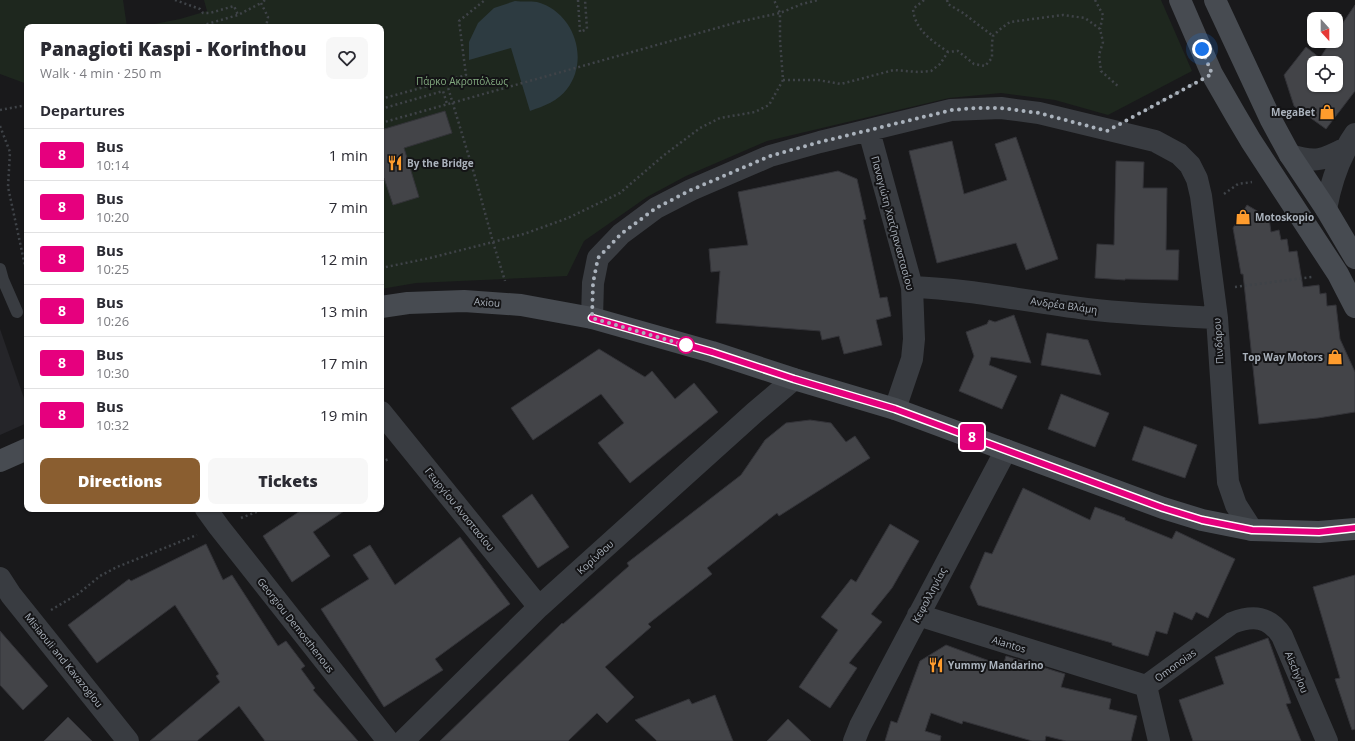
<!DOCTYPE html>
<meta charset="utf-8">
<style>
body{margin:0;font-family:"Open Sans",sans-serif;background:#f7f7f7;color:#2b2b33;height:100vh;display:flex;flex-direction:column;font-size:15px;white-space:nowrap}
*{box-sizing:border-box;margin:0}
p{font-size:13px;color:#7c7c81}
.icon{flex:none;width:22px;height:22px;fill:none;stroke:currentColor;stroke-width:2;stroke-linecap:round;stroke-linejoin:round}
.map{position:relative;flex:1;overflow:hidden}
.sheet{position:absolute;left:24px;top:24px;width:360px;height:488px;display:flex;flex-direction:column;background:#fff;border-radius:8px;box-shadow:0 1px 3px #0004}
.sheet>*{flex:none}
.badge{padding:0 8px;border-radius:3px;font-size:14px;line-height:26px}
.needle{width:26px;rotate:159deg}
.tools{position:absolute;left:1307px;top:12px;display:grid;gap:8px}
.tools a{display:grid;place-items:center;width:36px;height:36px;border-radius:8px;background:#fff;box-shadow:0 1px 3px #0004;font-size:20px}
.you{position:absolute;width:20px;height:20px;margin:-10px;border:3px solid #fff;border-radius:50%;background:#1a73e8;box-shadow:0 0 0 6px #1a73e833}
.map>.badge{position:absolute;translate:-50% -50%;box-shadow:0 0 0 2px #fff}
h2{padding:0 16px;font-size:15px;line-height:36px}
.round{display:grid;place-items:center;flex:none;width:42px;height:42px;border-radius:8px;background:#f7f7f7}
.headline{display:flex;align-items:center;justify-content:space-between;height:68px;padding:0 16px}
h1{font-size:19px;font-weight:800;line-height:30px}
.button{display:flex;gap:8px;margin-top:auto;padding:8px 16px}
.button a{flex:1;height:46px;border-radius:8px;background:#8a5e30;color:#fff;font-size:16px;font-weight:800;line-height:46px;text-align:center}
.button a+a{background:#f7f7f7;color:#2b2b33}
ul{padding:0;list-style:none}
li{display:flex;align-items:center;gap:12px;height:52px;padding:0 16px;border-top:1px solid #e1e1e2}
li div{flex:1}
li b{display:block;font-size:15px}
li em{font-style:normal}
li .badge{min-width:44px;font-weight:700;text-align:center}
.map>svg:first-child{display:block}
.built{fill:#252529}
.green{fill:#1e271e}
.water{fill:#2d3b41}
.building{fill:#434448;stroke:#333338;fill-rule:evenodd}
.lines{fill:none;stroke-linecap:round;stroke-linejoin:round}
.path{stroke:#3f4348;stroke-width:2.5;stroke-dasharray:2 3;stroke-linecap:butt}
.lane{stroke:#393c41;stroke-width:12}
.street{stroke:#393c41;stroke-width:22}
.secondary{stroke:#474b51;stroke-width:22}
.path-bridge{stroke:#3f4348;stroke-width:2.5;stroke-dasharray:2 3;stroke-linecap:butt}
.line-casing{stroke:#fff;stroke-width:9}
.line{stroke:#e6007e;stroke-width:6}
.walk{stroke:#aab2bc;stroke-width:4;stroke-dasharray:0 7.2}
.stop-dot{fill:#fff;stroke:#e6007e;stroke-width:2}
.labels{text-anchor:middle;stroke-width:4;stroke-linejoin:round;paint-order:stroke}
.park-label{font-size:10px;fill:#82a97f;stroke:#141416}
.poi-label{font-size:10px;font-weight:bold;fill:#aab2bc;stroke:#141416;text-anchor:start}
.street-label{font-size:10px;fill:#aab2bc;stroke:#141416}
</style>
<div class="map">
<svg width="1355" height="741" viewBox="0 0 1355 741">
<rect width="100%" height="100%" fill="#19191b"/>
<path class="built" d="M0,329L27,407V423L0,435Z"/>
<path class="green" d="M0,0H123L127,27H27V84L0,74Z
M204,0H1161L1192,71L1108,115L1055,100L1001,93L949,98L767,141L686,176L647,197L584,241L567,276L416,283L381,289V27H139L180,19L207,11Z"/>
<path class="water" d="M515,1C522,2 530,1 537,2C574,12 590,59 567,89C558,101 544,106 530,111L511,48L469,60V42L478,23L494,8Z"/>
<path class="building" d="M1355,5V91L1326,129L1294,106L1284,75L1306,47L1320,58L1331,41H1336V33ZM1314,63H1336V85H1314Z
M445,111L452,133L404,148L419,197L393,205L384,178L381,179V130Z
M1016,137L1058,259L1026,270L1016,243L937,263L909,151L952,141L964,194L1007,180L995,144Z
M1116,161L1144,162L1143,188H1167L1166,250H1179L1178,280L1125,279V280L1095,278L1097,244L1114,245Z
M838,171L857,179L866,219L863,220L880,298L887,297L891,316L876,320L882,345L844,354L839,336L822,340L820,331L716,323L720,271L711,272L709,249L748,245L738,192Z
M1247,205L1269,218L1271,232L1279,230L1281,240L1287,239L1289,252L1297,251L1303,287L1319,285L1320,294L1326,293L1327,306L1336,305L1340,339L1355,372V412L1318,418L1259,424L1243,274H1241L1233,228Z
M1014,315L1031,363L991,357L989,365L1017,376L1002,409L959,391L974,356L966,332L987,324L989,320L995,322Z
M1047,333L1088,340L1101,375L1041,365Z
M599,349L645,377L652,371L675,399L694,383L718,412L630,483L598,443L624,423L601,394L533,440L511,408Z
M1061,394L1109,413L1095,447L1048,429Z
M810,420L831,423L846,442L855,436L870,458L779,516L777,513L707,568L712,574L648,624L651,627L605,667L634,697L607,723L597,713L568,741H440L562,623L563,624L629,566L627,563L741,475L765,440L786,423Z
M1144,426L1197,445L1185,478L1132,460Z
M1023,488L1090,520L1095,507L1125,518V520L1172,539L1176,531L1235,559L1208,618L1196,612L1192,620L1174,612L1167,634L1156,631L1148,656L1112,645V643L978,605L970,587L985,552L992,554Z
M532,494L569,547L538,568L502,516Z
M303,509H347L313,532L330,556L292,582L263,536Z
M890,524L919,541L892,588L871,614L882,622L849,663L857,668L830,708L799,687L838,630L821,617L851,579L856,582Z
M460,537L510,604L435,659L443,670L384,707L321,609L369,579L353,555L370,545L395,585Z
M206,544L223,580L232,575L278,646L286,641L305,666L301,669L315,688L313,690L358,741H265L239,706L197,741H150L220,682L216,676L219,674L175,605L97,663L68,625L129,579L131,581Z
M1355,575V729L1352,730L1335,679L1340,678L1313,587Z
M0,631L48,686L23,710L0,685Z
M1268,638L1291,703L1286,704L1301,741H1193L1179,700L1224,684L1215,657Z
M946,645L1003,666L1006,656L1065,674L1061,687L1111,699L1109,709L1137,716L1131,741H1066L1046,736L1045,741H1032L963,721L962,724L931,713L925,731L941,736L940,741H885L891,721L897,723L920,661Z
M715,695L733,741H657L635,720L689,699L692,704Z
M68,717L92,741H44Z
M788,719L811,741H767Z"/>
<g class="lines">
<path class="path" d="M175,0L200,9L203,13H210L234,6L238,15
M265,0L261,3L268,17L266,27
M578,0L580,32L587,29L585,0
M924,0L913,9C915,30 931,40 948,52
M947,0L948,4L963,13L993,36
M1095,0L1103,15L1100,29
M738,22L780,13L802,4L818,0
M197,27L238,15L261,3
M783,80H818L841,84L894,70L918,72L931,71L940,64L948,52L958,51L974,64L985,66L992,58V43L993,36L999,30L1010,22L1063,15L1085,18L1100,29L1103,42L1099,55L1101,71L1119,87
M446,81L466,75L459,21L485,0
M381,99L446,81L476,180L493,242L524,234L568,218L620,193L663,156L700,128L720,118L755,112L769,105L783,80L780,40V13L774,0
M381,109L443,91L447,104
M0,110L27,105
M1139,114L1193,84
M0,126L10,152L8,187L27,275
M1224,194L1238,184L1252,182
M381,268L430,258L493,242L505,281
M1235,287L1312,277
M381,462L389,459
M241,518L264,509
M51,610L78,594L100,576L117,567L197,535"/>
<path class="lane" d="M0,269L3,280L17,312"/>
<path class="street" d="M869,131L912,287L914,339L912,359L895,409
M1290,155C1316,163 1323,160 1346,148
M1326,209C1331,182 1339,157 1355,134
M912,287C971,289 1028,302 1087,309C1130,314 1174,316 1217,318
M592,318L593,283L598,258L621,234L656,208L691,190L770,156L820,142L951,110L1001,108L1039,113L1155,141L1179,154L1190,165L1197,179L1201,196L1217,318L1228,482L1236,505L1252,530
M381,412L539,607
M206,509L219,527L388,741
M0,578L11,595L128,741
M918,615L1146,686
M1146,686L1232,623C1253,615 1269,616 1282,636L1327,741
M1146,686L1159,741
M403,741L539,607L754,413L794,379
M854,741L860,726L1006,450"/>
<path class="secondary" d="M1180,0L1212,74L1235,114L1251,141L1338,274L1355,307
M1215,0L1271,120L1290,155L1326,209L1355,258
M381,307L408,303L464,301L521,305L592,318L712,352L794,379L895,409L1163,508L1202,520L1252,530L1319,532L1355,529
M0,461L27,449"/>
<path class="path-bridge" d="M381,123L738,22"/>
</g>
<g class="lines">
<defs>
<path id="line" d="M592,318L712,352L794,379L895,409L1163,508L1202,520L1252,530L1319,532L1355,528"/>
</defs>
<use href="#line" class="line-casing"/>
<use href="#line" class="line"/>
<path class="walk" d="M686,345L689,346L592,318L593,283L598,258L621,234L656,208L691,190L770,156L820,142L952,110L976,108H1001L1039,113L1107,131L1212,74L1202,49"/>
</g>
<defs>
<symbol id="shop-bare" viewBox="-9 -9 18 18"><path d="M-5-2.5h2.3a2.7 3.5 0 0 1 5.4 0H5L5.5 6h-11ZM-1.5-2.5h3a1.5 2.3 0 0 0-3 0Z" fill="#ff9c2d" stroke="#141416" stroke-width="2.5" paint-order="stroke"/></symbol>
<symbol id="restaurant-bare" viewBox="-9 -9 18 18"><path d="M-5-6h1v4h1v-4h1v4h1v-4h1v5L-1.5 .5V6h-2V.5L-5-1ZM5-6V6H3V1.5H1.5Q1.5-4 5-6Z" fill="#ff9c2d" stroke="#141416" stroke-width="2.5" paint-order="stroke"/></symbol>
</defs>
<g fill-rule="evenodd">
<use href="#shop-bare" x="1316" y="101" width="22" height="22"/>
<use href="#restaurant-bare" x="384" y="152" width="22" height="22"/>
<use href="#shop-bare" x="1232" y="206" width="22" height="22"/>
<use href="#shop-bare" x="1324" y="346" width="22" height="22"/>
<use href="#restaurant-bare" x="925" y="654" width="22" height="22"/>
</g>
<circle class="stop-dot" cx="686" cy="345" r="8"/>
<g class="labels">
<g class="park-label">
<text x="462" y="85">Πάρκο Ακροπόλεως</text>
</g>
<g class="poi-label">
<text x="1315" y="116" text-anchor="end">MegaBet</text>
<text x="407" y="167">By the Bridge</text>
<text x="1255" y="221">Motoskopio</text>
<text x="1323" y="361" text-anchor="end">Top Way Motors</text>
<text x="948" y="669">Yummy Mandarino</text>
</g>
<g class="street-label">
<text transform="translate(893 223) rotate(75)" y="4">Παναγιώτη Χατζηαναστασίου</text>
<text transform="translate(487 302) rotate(4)" y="4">Axiou</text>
<text transform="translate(1064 305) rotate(8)" y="4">Ανδρέα Βλάμη</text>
<text transform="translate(1218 341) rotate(-94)" y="4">Πινδάρου</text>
<text transform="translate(460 509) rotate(51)" y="4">Γεωργίου Αναστασίου</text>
<text transform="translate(595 557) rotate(-42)" y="4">Κορίνθου</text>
<text transform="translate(929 595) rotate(-62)" y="4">Κεφαλληνίας</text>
<text transform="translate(296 625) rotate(52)" y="4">Georgiou Demosthenous</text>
<text transform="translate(1009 644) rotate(17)" y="4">Aiantos</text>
<text transform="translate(64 660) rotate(51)" y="4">Misiaouli and Kavazoglou</text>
<text transform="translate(1175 665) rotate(-36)" y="4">Omonoias</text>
<text transform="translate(1297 672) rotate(67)" y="4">Aischylou</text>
</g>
</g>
</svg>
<div class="tools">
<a><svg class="needle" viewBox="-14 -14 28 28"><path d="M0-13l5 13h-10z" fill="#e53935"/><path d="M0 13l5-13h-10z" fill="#7c7c81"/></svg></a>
<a><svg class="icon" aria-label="locate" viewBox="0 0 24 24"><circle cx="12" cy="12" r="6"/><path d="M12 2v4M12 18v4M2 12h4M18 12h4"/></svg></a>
</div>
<div class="you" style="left:1202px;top:49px"></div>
<b class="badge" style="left:972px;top:437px;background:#e6007e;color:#fff">8</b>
<section class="sheet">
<div class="headline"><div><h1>Panagioti Kaspi - Korinthou</h1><p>Walk · 4 min · 250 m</p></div><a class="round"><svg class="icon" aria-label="heart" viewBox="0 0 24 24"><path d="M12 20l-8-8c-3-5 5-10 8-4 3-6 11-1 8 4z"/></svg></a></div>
<h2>Departures</h2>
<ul>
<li><span class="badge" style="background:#e6007e;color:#fff">8</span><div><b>Bus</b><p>10:14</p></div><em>1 min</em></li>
<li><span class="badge" style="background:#e6007e;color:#fff">8</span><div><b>Bus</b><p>10:20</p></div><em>7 min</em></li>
<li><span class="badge" style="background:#e6007e;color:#fff">8</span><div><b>Bus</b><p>10:25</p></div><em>12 min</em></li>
<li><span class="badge" style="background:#e6007e;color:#fff">8</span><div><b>Bus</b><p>10:26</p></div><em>13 min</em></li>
<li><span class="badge" style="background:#e6007e;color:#fff">8</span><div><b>Bus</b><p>10:30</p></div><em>17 min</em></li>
<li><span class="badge" style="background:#e6007e;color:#fff">8</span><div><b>Bus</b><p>10:32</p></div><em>19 min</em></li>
</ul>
<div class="button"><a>Directions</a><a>Tickets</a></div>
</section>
</div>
